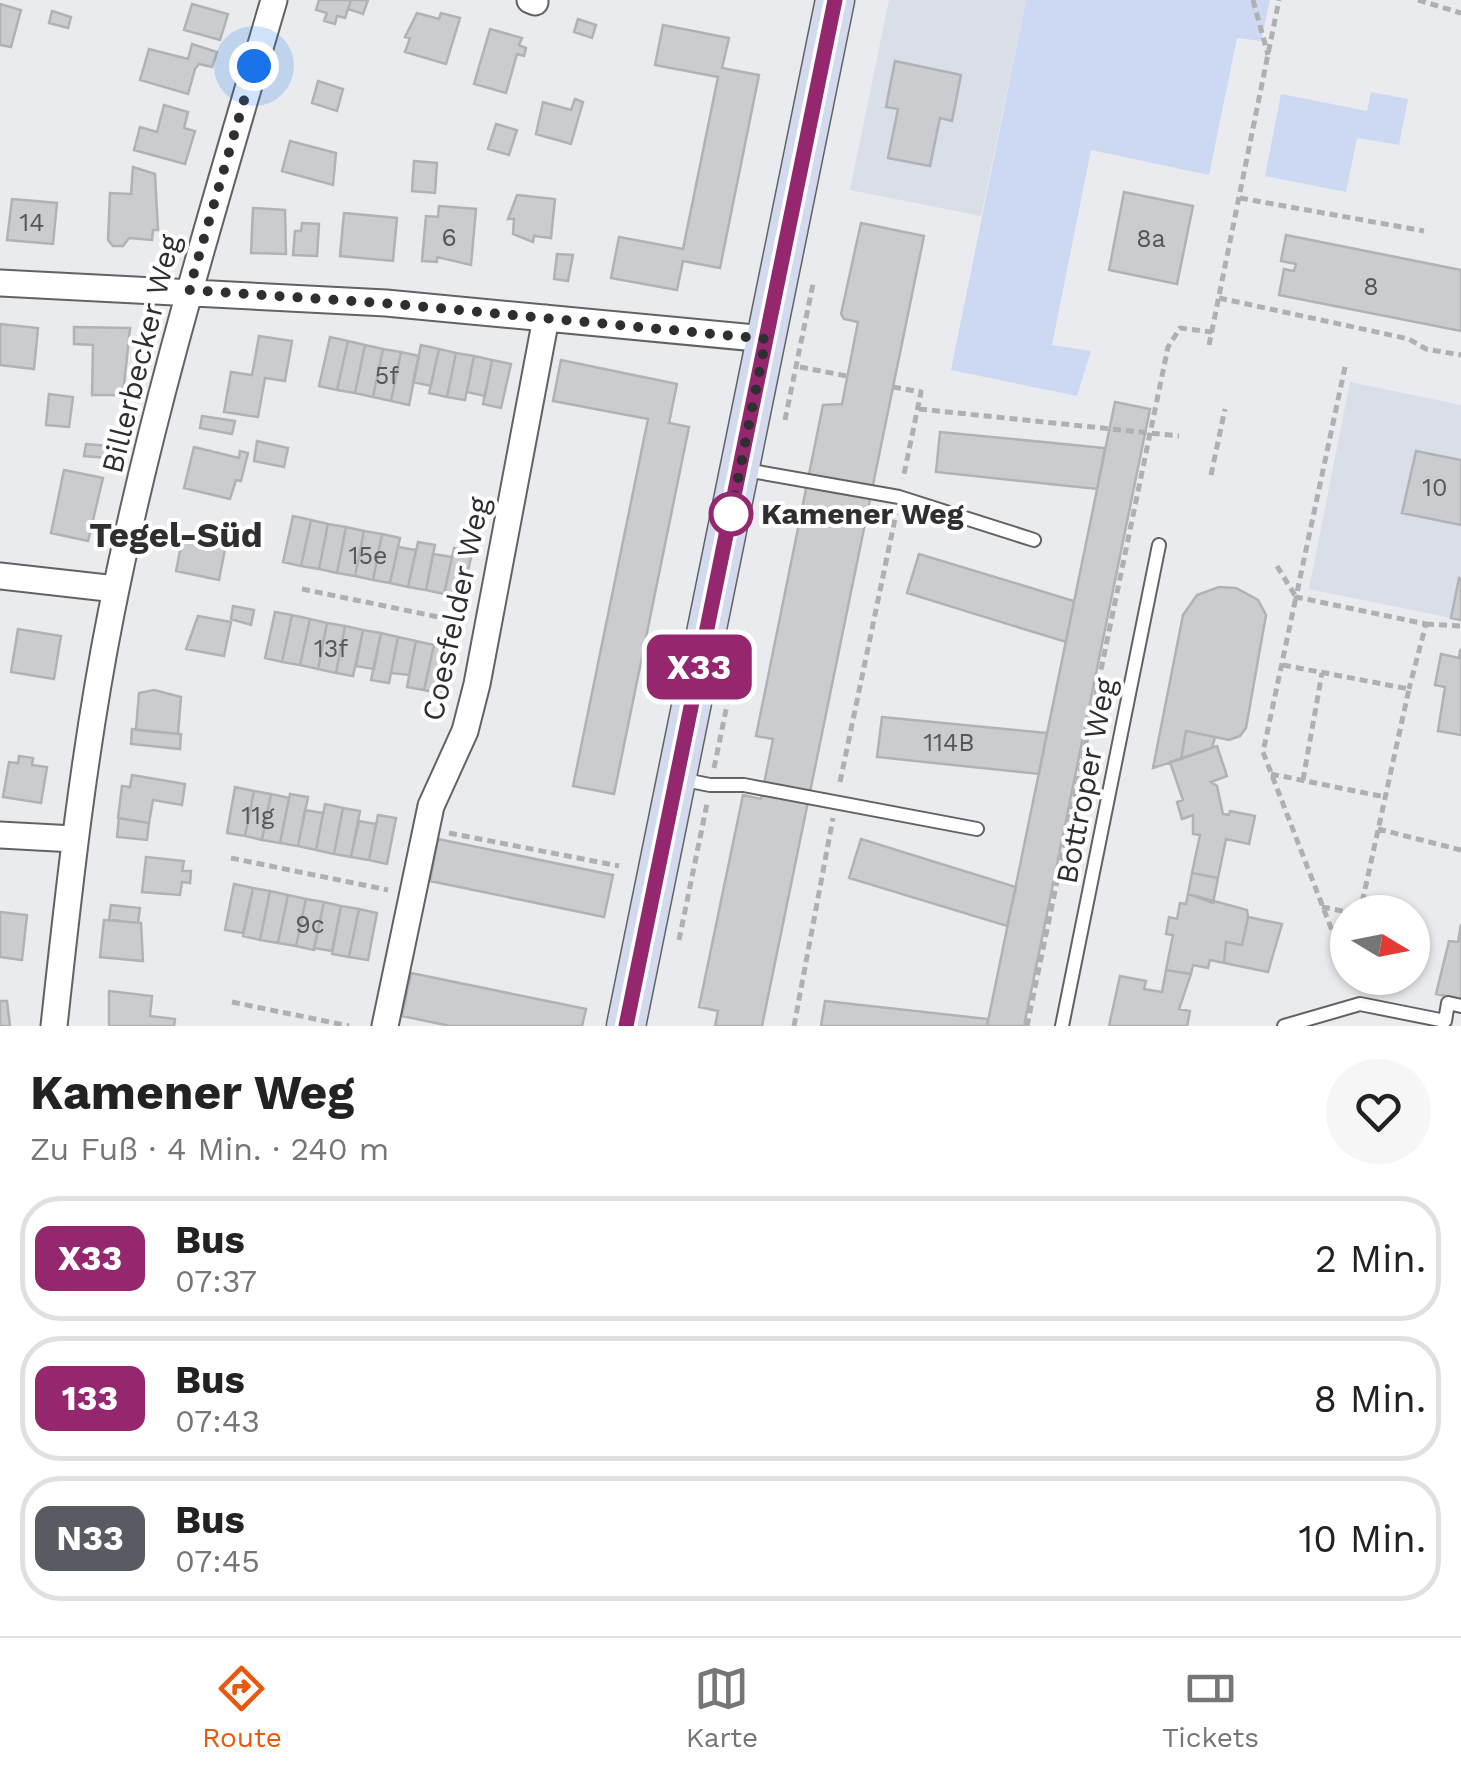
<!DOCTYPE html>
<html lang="de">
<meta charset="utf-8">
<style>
body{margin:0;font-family:"Work Sans",sans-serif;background:#f6f6f6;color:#222;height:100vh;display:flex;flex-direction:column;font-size:38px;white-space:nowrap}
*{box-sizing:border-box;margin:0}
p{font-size:32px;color:#767676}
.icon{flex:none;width:55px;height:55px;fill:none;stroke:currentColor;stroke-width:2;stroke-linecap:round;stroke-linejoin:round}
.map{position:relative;height:1026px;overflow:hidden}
.panel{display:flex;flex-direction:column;background:#fff;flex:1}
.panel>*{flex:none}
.badge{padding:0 20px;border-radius:15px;font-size:35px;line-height:65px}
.needle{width:65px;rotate:100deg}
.controls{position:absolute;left:1330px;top:895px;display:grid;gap:20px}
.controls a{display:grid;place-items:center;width:100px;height:100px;border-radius:50%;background:#fff;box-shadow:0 2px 8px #0004;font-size:50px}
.you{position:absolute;width:50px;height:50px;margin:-25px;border:8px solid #fff;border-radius:50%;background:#1a73e8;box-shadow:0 0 0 15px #1a73e833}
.map>.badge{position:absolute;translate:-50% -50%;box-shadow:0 0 0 5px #fff}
.round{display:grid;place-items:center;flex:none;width:105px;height:105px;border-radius:52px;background:#f6f6f6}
.head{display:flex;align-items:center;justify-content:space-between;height:170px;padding:0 30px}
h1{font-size:48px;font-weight:700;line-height:75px}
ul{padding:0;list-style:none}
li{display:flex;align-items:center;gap:30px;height:125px;margin:0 20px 15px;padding:0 10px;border:5px solid #e0e0e0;border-radius:40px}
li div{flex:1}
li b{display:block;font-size:38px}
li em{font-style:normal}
li .badge{min-width:110px;font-weight:700;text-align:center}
.tab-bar{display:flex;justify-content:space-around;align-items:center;height:140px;border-top:2px solid #e0e0e0;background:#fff;font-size:28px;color:#767676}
.tab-bar a{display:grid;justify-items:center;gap:5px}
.tab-bar .on{color:#ea580c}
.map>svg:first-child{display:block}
.built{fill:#dadee8}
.green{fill:#cdd9f3}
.building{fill:#cacccf;stroke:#b0b2b5;stroke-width:2.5}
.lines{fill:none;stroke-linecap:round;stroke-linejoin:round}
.service-casing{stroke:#616264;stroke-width:16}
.minor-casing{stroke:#616264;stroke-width:29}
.secondary-casing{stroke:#616264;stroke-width:41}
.path{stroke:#aeb0b2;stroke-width:5;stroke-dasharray:8 5;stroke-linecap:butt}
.service{stroke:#fff;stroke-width:12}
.minor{stroke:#fff;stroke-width:25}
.secondary{stroke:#d3daed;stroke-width:38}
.line-casing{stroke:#fff;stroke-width:22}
.line{stroke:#95276e;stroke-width:15}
.walk{stroke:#2e2f30;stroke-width:10;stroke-dasharray:0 18}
.stop-dot{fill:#fff;stroke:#95276e;stroke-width:5}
.labels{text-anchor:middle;stroke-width:8;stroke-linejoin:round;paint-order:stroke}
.number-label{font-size:25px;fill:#555658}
.street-label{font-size:30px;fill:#2e2f30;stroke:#fff}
.stop-label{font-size:30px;font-weight:bold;fill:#2e2f30;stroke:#fff;text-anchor:start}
.quarter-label{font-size:35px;font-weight:bold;fill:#2e2f30;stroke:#fff}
</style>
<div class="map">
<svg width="1461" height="1026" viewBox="0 0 1461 1026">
<rect width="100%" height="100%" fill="#e9ebee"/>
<path class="built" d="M889,0H1026L981,216L850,190Z
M1350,382L1461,405V620L1309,589Z"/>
<path class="green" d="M1026,0H1270L1261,41L1237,38L1209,175L1091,150L1052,345L1091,351L1077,396L951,370Z
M1371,92L1408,99L1399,145L1357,138L1346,192L1265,176L1281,94L1367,111Z"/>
<path class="building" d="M319,0H351L345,18L337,16L335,24L324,21L327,13L316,10Z
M351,0H368L363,14L348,9Z
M0,4L21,10L11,47L0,45Z
M192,4L228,14L220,40L184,30Z
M52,11L71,17L68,28L49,23Z
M417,13L439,19L441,13L460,18L446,64L405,52L410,38L405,37Z
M578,19L596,25L592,38L574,32Z
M663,25L729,38L722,68L759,75L720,268L683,261L677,290L611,278L619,237L683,249L718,77L655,65Z
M490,29L522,38L519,45L526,48L524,56L517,54L506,93L474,84Z
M192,44L217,52L212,67L199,64L195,69L188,94L140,80L149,49L188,59Z
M895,61L961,75L952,121L940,118L930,166L888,158L898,109L886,107Z
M318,81L343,89L337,111L312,103Z
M575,99L583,102L571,144L536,134L543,102L571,110Z
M164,105L188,112L184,128L195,131L185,164L134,150L140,127L157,132Z
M496,124L517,130L509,155L488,149Z
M290,141L336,153L333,185L282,171Z
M414,161L437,163L435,193L412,191Z
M133,167L155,174L158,230H153L152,240L129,238L123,246H113L108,240L110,193L131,194Z
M1124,192L1193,206L1177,284L1109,270Z
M517,195L555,199L551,238L534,236L533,242L513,234L514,219H508Z
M12,199L57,203L53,244L7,240Z
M439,206L476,209L471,265L437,257V262L422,261L426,216L438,217Z
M253,208L285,210L286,254L251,253Z
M344,213L397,218L393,261L340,256Z
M302,223L319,224L317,256L293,255L295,231H301Z
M861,223L924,236L762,1026H715L718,1011L699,1007L743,795L761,799L773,739L756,736L823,405L842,404L858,322L844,319L841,314Z
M1286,235L1461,270V331L1279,295L1284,269L1294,271L1296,264L1281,261Z
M557,254L573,255L568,281L554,279Z
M0,324L38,328L34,369L0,365Z
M74,327L130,328L123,395H92L93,345L74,344Z
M259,336L292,341L285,381L265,378L258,417L224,412L231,372L252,375Z
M330,337L348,341L337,390L319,386Z
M348,341L365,345L355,393L337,390Z
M365,345L383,349L373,397L355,393Z
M421,345L439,349L431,386L413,382Z
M383,349L401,352L391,401L373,397Z
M439,349L456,353L447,397L429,393Z
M401,352L419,356L409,405L391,401Z
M456,353L474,356L465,400L447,397Z
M474,356L492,360L485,396L467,392Z
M492,360L511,364L501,408L483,404Z
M561,360L677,384L669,423L689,427L614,794L573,786L648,419L553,401Z
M49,394L73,397L69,427L46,425Z
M1115,402L1150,409L1024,1026H987Z
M202,416L235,421L232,434L200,428Z
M940,432L1105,448L1097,489L936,472Z
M257,441L288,448L284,467L254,461Z
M86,444L109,446L108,458L84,456Z
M194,447L239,458L240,451L248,453L241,481L236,480L230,499L184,488Z
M1416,451L1461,460V525L1402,513Z
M64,470L103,478L88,541L51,533Z
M293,516L311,520L301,566L283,562Z
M311,520L328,524L319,569L301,566Z
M328,524L346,527L337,573L319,569Z
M346,527L364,531L355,576L337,573Z
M364,531L382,534L373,580L355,576Z
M382,534L400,538L390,583L373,580Z
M183,536L226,544L219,580L176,571Z
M418,542L435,545L426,590L408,587Z
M398,547L416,550L408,587L390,583Z
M454,548L472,553L462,597L444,594Z
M433,554L452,557L444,594L426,590Z
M919,554L1074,601L1066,642L907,593Z
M1459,578L1461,579V620L1451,618Z
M1219,587L1236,588L1258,600L1266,615L1246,728L1240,736L1229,740L1186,731L1181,759L1153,768L1183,615L1197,595Z
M233,606L254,610L251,625L231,619Z
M275,612L292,615L282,662L265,658Z
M292,615L310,619L300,665L282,662Z
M198,616L231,622L224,656L186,649Z
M310,619L327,623L318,669L300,665Z
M327,623L345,626L336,673L318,669Z
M345,626L363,630L353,676L336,673Z
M18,629L61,636L54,679L11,672Z
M363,630L381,633L374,669L356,666Z
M381,633L398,637L389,683L371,680Z
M398,637L416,641L409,675L391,673Z
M416,641L434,645L424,690L407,687Z
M434,645L451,648L442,694L424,690Z
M1460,650H1461V735L1438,731L1445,687L1435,685L1441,654L1459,658Z
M154,690L181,697L178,734L136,730L139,693Z
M882,717L1047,733L1039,774L877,757Z
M132,729L181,734L180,749L131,744Z
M1186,731L1215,737L1212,748L1181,759Z
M1217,746L1227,776L1211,782L1217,786L1223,814L1229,815L1230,811L1255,816L1249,844L1226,839L1218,878L1192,873L1200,835L1193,834V815L1182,819L1177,802L1183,800L1170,762Z
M19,756L33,758L32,765L47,767L41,803L3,797L9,762L18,763Z
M132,775L185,784L182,805L153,800L149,823L118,818L122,786L130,787Z
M235,787L254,791L245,836L227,833Z
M254,791L271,794L262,840L245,836Z
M271,794L289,798L280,843L262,840Z
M290,794L308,797L298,846L280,843Z
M325,804L343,808L334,854L316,850Z
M343,808L360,811L351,857L334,854Z
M305,810L323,813L316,850L298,846Z
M378,815L396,818L387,864L369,860Z
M119,818L149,823L147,840L117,837Z
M359,821L376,824L369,860L351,857Z
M438,839L613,875L604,917L430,881Z
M861,839L1016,887L1007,926L849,878Z
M146,857L184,861L182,871H191L190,883L182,882L180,895L142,892Z
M1192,873L1218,878L1213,903L1188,894Z
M234,884L253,888L243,933L225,930Z
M253,888L270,891L260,940L243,936Z
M270,891L288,895L278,943L260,940Z
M1188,894L1247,910L1248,917L1242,945L1226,942L1224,963L1210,960L1208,968L1193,965L1191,974L1166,970L1173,935L1166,934L1169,917L1177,919L1180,903L1186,904Z
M288,895L306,899L296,946L278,943Z
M306,899L324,902L314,950L296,946Z
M324,902L341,906L332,951L314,948Z
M111,905L140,908L138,923L109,920Z
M341,906L359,909L349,957L332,954Z
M359,909L377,913L368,960L349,957Z
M0,912L27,915L22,960L0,957Z
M1248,917L1282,924L1268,972L1224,963L1226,942L1242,945Z
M104,920L141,923L143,961L100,957Z
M1461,924V999L1436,994L1449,941L1458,942Z
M1166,970L1191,974L1179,1009L1190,1011L1187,1026H1109L1120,976L1146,981L1144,989L1162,992Z
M411,973L586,1009L582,1026H450L402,1016Z
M109,991L152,996L150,1016L175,1019L174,1026H109Z
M0,1001H7L10,1026H0Z
M825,1001L988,1019L987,1026H821Z"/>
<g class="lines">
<defs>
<path id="service" d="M746,470L899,497L1034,540
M680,779L710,785H744L977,829
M1062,1026L1159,545
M1284,1026L1360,1004L1445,1021L1448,1003L1461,1006"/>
<path id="minor" d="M530,0L535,2
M0,283L386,303L766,339
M0,576L116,589
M0,835L74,839
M54,1026C69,888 84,750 111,614C152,406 215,203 274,0
M385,1026L431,806L465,731L477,684L546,318"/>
<path id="secondary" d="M626,1026L835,0"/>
</defs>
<use href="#service" class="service-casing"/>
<use href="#minor" class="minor-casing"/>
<use href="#secondary" class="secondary-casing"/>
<path class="path" d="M1253,0L1268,55
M1418,0L1461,13
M1240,198L1424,231
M1219,298L1409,339L1426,349L1461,355
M1209,345L1279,0
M800,367L847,376
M1345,367L1296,597L1426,624L1409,689
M893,387L921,392L903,479
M919,409L1179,436
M785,420L813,284
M1211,475L1225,409
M1277,566L1296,597L1263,752L1348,972
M302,589L463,622
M1426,624L1461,626
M1283,665L1409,689L1360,912
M714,768L734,671
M1271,774L1385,797
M1303,780L1322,673
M840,782L896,514
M1378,829L1461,850
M449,833L619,866
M231,858L388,890
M1322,907L1348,912
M679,940L707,804
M1386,991L1388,978
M232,1002L349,1026
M794,1026L833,818
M1027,1026L1168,347L1180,328L1212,332"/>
<use href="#service" class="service"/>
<use href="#minor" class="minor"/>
<use href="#secondary" class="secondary"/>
</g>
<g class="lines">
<defs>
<path id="line" d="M626,1026L835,0"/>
</defs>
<use href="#line" class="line-casing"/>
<use href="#line" class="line"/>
<path class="walk" d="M254,66L189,290L395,304L766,339L731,514"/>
</g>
<circle class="stop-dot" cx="731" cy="514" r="20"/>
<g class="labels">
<g class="number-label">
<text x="32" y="231">14</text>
<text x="449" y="246">6</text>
<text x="1151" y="247">8a</text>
<text x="1371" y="295">8</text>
<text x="387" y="384">5f</text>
<text x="1435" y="496">10</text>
<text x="368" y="564">15e</text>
<text x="331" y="657">13f</text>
<text x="949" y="751">114B</text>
<text x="258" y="824">11g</text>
<text x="310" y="933">9c</text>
</g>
<g class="street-label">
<text transform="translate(141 354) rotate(-76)" y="10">Billerbecker Weg</text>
<text transform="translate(456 609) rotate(-78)" y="10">Coesfelder Weg</text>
<text transform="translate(1086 781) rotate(-79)" y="10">Bottroper Weg</text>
</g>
<g class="stop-label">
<text x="761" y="524">Kamener Weg</text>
</g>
<g class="quarter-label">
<text x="176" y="547">Tegel-Süd</text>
</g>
</g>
</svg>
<div class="controls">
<a><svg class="needle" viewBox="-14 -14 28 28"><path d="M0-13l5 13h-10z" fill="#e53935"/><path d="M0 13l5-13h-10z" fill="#767676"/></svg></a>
</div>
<div class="you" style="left:254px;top:66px"></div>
<b class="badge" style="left:699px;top:667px;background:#95276e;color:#fff">X33</b>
</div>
<section class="panel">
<div class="head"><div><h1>Kamener Weg</h1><p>Zu Fuß · 4 Min. · 240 m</p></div><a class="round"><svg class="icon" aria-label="heart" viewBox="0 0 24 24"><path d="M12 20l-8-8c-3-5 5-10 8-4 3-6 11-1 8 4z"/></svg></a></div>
<ul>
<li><span class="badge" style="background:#95276e;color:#fff">X33</span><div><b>Bus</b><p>07:37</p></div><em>2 Min.</em></li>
<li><span class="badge" style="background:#95276e;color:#fff">133</span><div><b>Bus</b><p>07:43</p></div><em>8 Min.</em></li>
<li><span class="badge" style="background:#595b62;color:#fff">N33</span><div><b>Bus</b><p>07:45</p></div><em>10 Min.</em></li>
</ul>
</section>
<nav class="tab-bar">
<a class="on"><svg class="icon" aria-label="directions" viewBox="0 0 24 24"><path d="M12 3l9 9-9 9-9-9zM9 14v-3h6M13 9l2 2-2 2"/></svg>Route</a>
<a><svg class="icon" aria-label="map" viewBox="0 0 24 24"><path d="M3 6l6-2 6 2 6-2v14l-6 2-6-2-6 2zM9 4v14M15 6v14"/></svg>Karte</a>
<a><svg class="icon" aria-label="tickets" viewBox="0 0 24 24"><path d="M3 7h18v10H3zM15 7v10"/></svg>Tickets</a>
</nav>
